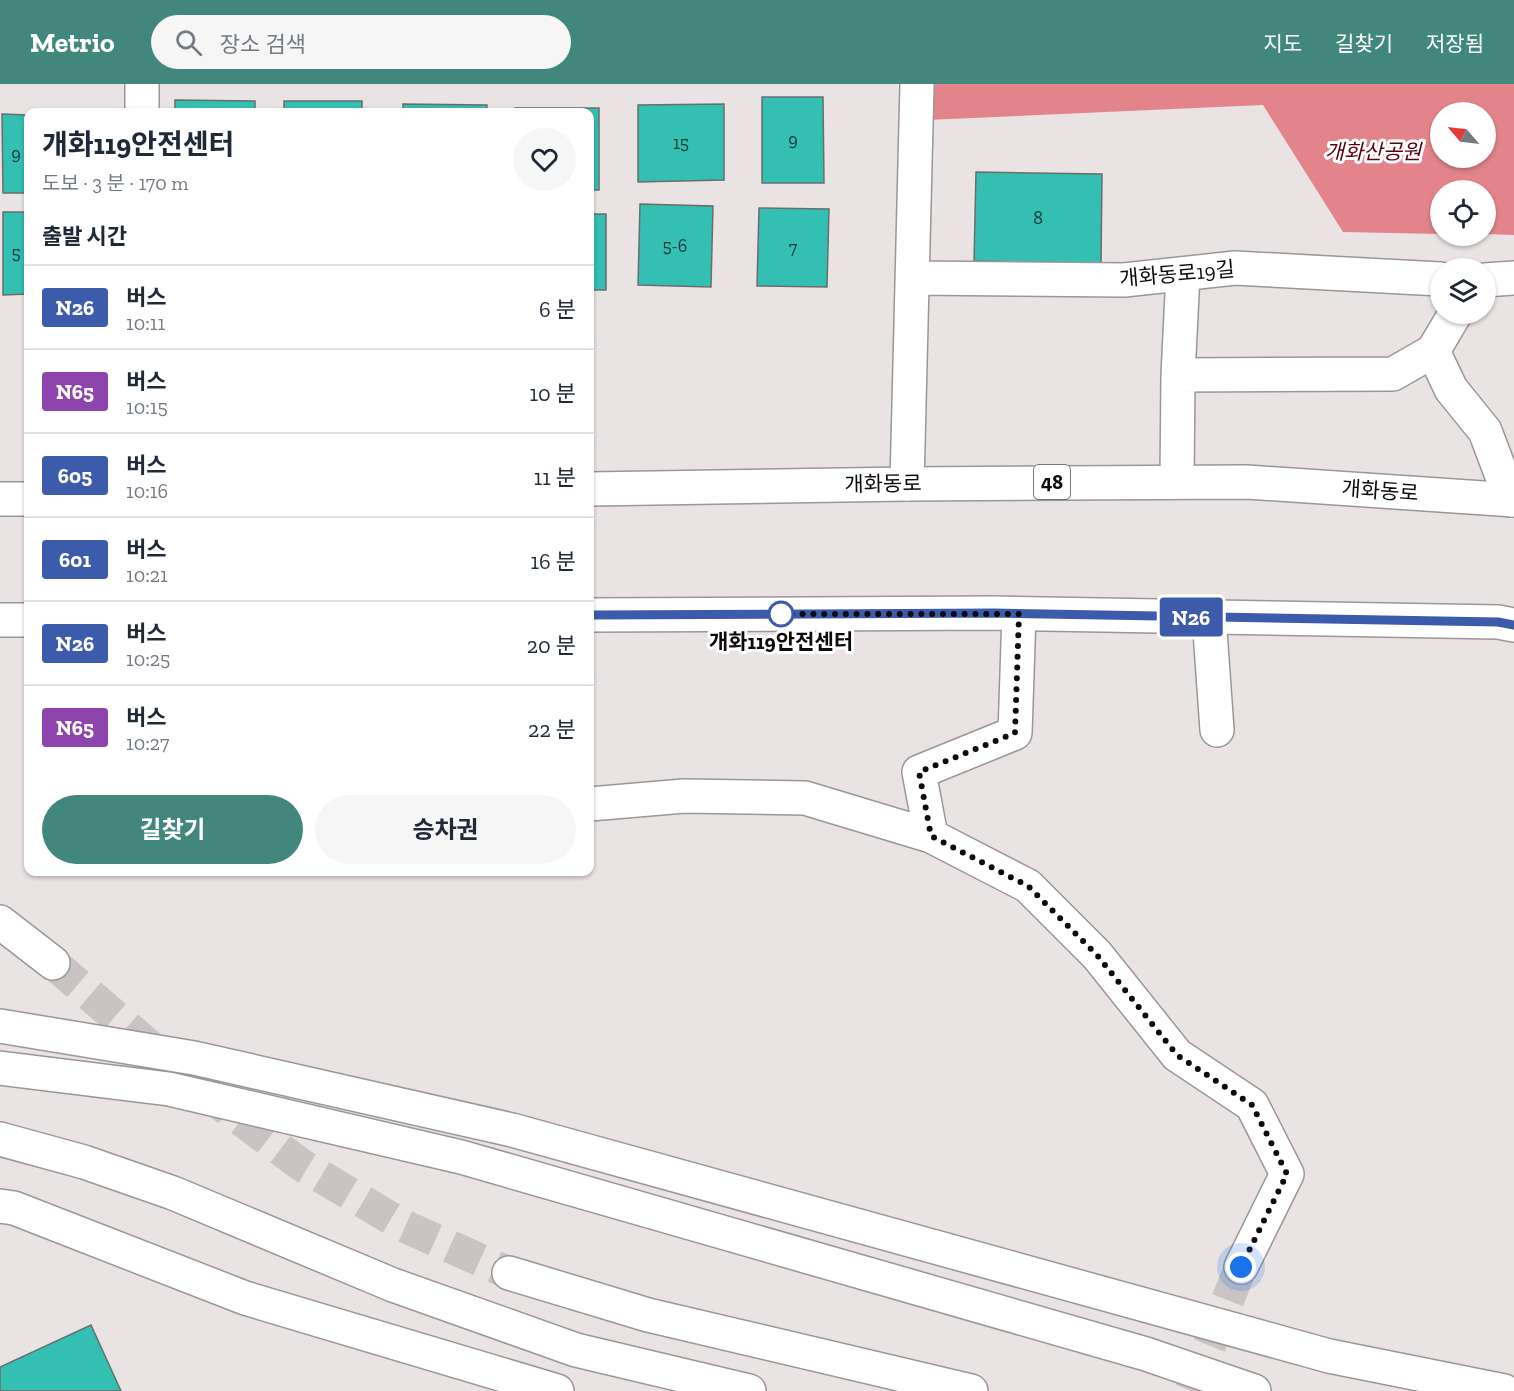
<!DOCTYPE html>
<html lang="ko">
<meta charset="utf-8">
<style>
body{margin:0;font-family:"Zilla Slab","Noto Sans KR",serif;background:#f6f6f7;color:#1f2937;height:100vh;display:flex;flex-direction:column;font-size:22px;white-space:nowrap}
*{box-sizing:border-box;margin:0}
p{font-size:20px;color:#747a83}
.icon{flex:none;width:33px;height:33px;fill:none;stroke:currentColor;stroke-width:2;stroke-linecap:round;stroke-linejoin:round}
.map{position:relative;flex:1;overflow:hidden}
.side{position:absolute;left:24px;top:24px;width:570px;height:768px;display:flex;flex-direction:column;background:#fff;border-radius:12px;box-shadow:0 2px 4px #0004}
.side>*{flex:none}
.badge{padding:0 12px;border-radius:4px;font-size:21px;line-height:39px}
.needle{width:39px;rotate:298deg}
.tools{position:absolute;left:1430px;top:18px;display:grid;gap:12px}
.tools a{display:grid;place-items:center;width:66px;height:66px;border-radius:50%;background:#fff;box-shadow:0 2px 4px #0004;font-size:30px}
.you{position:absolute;width:30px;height:30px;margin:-15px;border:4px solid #fff;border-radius:50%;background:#1a73e8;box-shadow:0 0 0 9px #1a73e833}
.map>.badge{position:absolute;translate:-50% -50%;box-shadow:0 0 0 3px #fff}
h2{padding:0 18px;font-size:22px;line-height:54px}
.round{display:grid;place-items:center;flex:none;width:63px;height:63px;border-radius:32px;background:#f6f6f7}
.headline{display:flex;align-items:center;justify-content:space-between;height:102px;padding:0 18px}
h1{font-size:28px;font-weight:700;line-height:45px}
.cta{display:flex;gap:12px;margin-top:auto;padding:12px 18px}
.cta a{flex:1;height:69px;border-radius:36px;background:#41877e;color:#fff;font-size:24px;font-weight:700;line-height:69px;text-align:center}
.cta a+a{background:#f6f6f7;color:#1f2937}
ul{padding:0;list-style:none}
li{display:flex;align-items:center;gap:18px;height:84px;padding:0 18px;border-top:2px solid #e0e1e3}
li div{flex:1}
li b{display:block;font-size:22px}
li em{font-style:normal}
li .badge{min-width:66px;font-weight:700;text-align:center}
header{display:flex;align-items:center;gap:36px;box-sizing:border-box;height:84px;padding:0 30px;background:#41877e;color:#fff}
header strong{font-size:28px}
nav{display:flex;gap:33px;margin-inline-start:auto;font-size:21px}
.search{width:420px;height:54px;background:#f6f6f7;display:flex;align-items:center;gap:15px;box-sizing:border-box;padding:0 21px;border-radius:33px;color:#747a83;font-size:22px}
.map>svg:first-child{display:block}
.forest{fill:#e3848b;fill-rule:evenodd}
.building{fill:#33bfb1;stroke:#696e6d;stroke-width:1.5}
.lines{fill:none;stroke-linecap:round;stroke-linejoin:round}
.minor-tunnel{stroke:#c9c3c3;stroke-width:33;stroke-dasharray:33 16;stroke-linecap:butt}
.primary-tunnel{stroke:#c9c3c3;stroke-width:33;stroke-dasharray:33 16;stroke-linecap:butt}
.minor-casing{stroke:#9c9696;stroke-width:36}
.primary-casing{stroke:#9c9696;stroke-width:36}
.motorway-casing{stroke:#9c9696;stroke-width:36}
.minor{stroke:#fff;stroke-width:33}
.primary{stroke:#fff;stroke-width:33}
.motorway{stroke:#fff;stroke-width:33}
.line-casing{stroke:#fff;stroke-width:14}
.line{stroke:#3d5bab;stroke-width:9}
.walk{stroke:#0d0b0b;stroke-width:6;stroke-dasharray:0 10.8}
.stop-dot{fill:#fff;stroke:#3d5bab;stroke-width:3}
.labels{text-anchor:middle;stroke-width:6;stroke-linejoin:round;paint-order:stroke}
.number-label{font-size:18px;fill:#163834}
.shield{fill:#fff;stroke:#565454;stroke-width:1.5}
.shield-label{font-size:20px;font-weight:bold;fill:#0d0b0b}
.park-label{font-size:21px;font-style:italic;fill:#590017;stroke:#fff}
.street-label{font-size:21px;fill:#0d0b0b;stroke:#fff}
.stop-label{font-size:21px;font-weight:bold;fill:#0d0b0b;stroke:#fff}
</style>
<header>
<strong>Metrio</strong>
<div class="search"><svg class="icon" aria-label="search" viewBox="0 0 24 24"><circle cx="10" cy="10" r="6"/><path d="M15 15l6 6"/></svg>장소 검색</div>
<nav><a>지도</a><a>길찾기</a><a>저장됨</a></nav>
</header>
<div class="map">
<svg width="1514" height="1307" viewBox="0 0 1514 1307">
<rect width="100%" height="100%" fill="#eae3e3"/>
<path class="forest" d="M920,0H1514V151L1485,150V106H1440V150L1343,148L1263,21L927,36ZM1440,28H1485V74H1440Z"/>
<path class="building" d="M762,13H823L824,99H762Z
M175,16L255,17V28H175Z
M284,17H362V28H284Z
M403,20L487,21V28H403Z
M724,20V96L638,98V21Z
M515,24H599V106H590V28H515Z
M2,30L28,31V109H3Z
M976,88L1102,90L1101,180L974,177Z
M640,120L713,122L711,203L638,201Z
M759,124L829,125L827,203L757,202Z
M3,128H28V210L3,211Z
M590,130H606V206H590Z
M91,1241L121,1307H0V1283Z"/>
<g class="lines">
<path class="minor-tunnel" d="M1191,1307L1241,1183"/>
<path class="primary-tunnel" d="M53,879L191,998L300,1080L402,1141L509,1189"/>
<defs>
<path id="minor" d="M142,0V28
M914,194L1124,196L1235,184L1440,195
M1485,196L1514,194
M1433,267L1451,305L1485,347L1511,416
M1178,291L1183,190
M1177,397L1178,291L1393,290L1433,267L1455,230
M907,400L917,0
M1019,530L1015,649L919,688L931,752L1028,802L1097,871L1177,971L1252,1021L1287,1090L1241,1183
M1209,533L1217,646
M590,720L684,712L805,714L931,752
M0,1122L14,1124L245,1214L557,1307"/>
<path id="primary" d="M590,405L907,400L1247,398L1514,416
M0,415H28
M590,531L994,529L1498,538L1514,541
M0,536H28
M0,838L53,879
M509,1189L648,1231L971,1307"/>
<path id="motorway" d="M0,942L194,974L512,1046L1329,1272L1504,1307
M0,984L169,1005L461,1073L1146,1270L1254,1307
M0,1055L84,1078L173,1109L393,1201L576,1266L749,1307"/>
</defs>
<use href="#minor" class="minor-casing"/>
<use href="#primary" class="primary-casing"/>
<use href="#motorway" class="motorway-casing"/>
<use href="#minor" class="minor"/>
<use href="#primary" class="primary"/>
<use href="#motorway" class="motorway"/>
</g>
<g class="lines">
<defs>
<path id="line" d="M590,531L994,529L1498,538L1514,541"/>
</defs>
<use href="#line" class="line-casing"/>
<use href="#line" class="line"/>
<path class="walk" d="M781,530H1019L1015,649L919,688L931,752L1028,802L1097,871L1177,971L1252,1021L1287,1090L1241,1183"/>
</g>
<circle class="stop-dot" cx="781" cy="530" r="12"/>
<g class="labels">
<g class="number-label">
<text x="793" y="62">9</text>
<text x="681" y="65">15</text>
<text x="16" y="76">9</text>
<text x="1038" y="140">8</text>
<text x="675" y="168">5-6</text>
<text x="793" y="170">7</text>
<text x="16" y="175">5</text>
</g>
<rect class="shield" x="1034" y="381" width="36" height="34" rx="4.5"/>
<g class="shield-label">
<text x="1052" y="405">48</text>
</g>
<g class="park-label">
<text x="1373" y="75">개화산공원</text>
</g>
<g class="street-label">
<text transform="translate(1177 190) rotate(-5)" y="7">개화동로19길</text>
<text transform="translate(883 400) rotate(-1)" y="7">개화동로</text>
<text transform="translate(1380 407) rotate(4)" y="7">개화동로</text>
</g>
<g class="stop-label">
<text x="781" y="565">개화119안전센터</text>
</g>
</g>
</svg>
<div class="tools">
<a><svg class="needle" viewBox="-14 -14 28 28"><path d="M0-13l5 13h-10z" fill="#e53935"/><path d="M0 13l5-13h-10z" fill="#747a83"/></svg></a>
<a><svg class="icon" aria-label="locate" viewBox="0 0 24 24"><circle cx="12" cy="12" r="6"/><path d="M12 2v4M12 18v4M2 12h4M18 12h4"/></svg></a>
<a><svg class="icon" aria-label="layers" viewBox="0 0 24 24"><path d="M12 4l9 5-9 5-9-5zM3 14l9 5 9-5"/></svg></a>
</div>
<div class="you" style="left:1241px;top:1183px"></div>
<b class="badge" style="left:1191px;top:533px;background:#3d5bab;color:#fff">N26</b>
<section class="side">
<div class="headline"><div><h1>개화119안전센터</h1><p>도보 · 3 분 · 170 m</p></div><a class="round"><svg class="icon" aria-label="heart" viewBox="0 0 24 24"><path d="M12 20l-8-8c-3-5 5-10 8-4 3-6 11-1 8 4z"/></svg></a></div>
<h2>출발 시간</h2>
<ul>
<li><span class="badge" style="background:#3d5bab;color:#fff">N26</span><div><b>버스</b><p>10:11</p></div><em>6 분</em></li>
<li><span class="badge" style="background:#8e44ad;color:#fff">N65</span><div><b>버스</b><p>10:15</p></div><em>10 분</em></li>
<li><span class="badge" style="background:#3d5bab;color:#fff">605</span><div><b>버스</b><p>10:16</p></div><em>11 분</em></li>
<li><span class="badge" style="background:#3d5bab;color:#fff">601</span><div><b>버스</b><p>10:21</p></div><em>16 분</em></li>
<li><span class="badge" style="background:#3d5bab;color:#fff">N26</span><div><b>버스</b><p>10:25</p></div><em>20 분</em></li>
<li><span class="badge" style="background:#8e44ad;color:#fff">N65</span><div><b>버스</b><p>10:27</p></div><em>22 분</em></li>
</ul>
<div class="cta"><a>길찾기</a><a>승차권</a></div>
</section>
</div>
